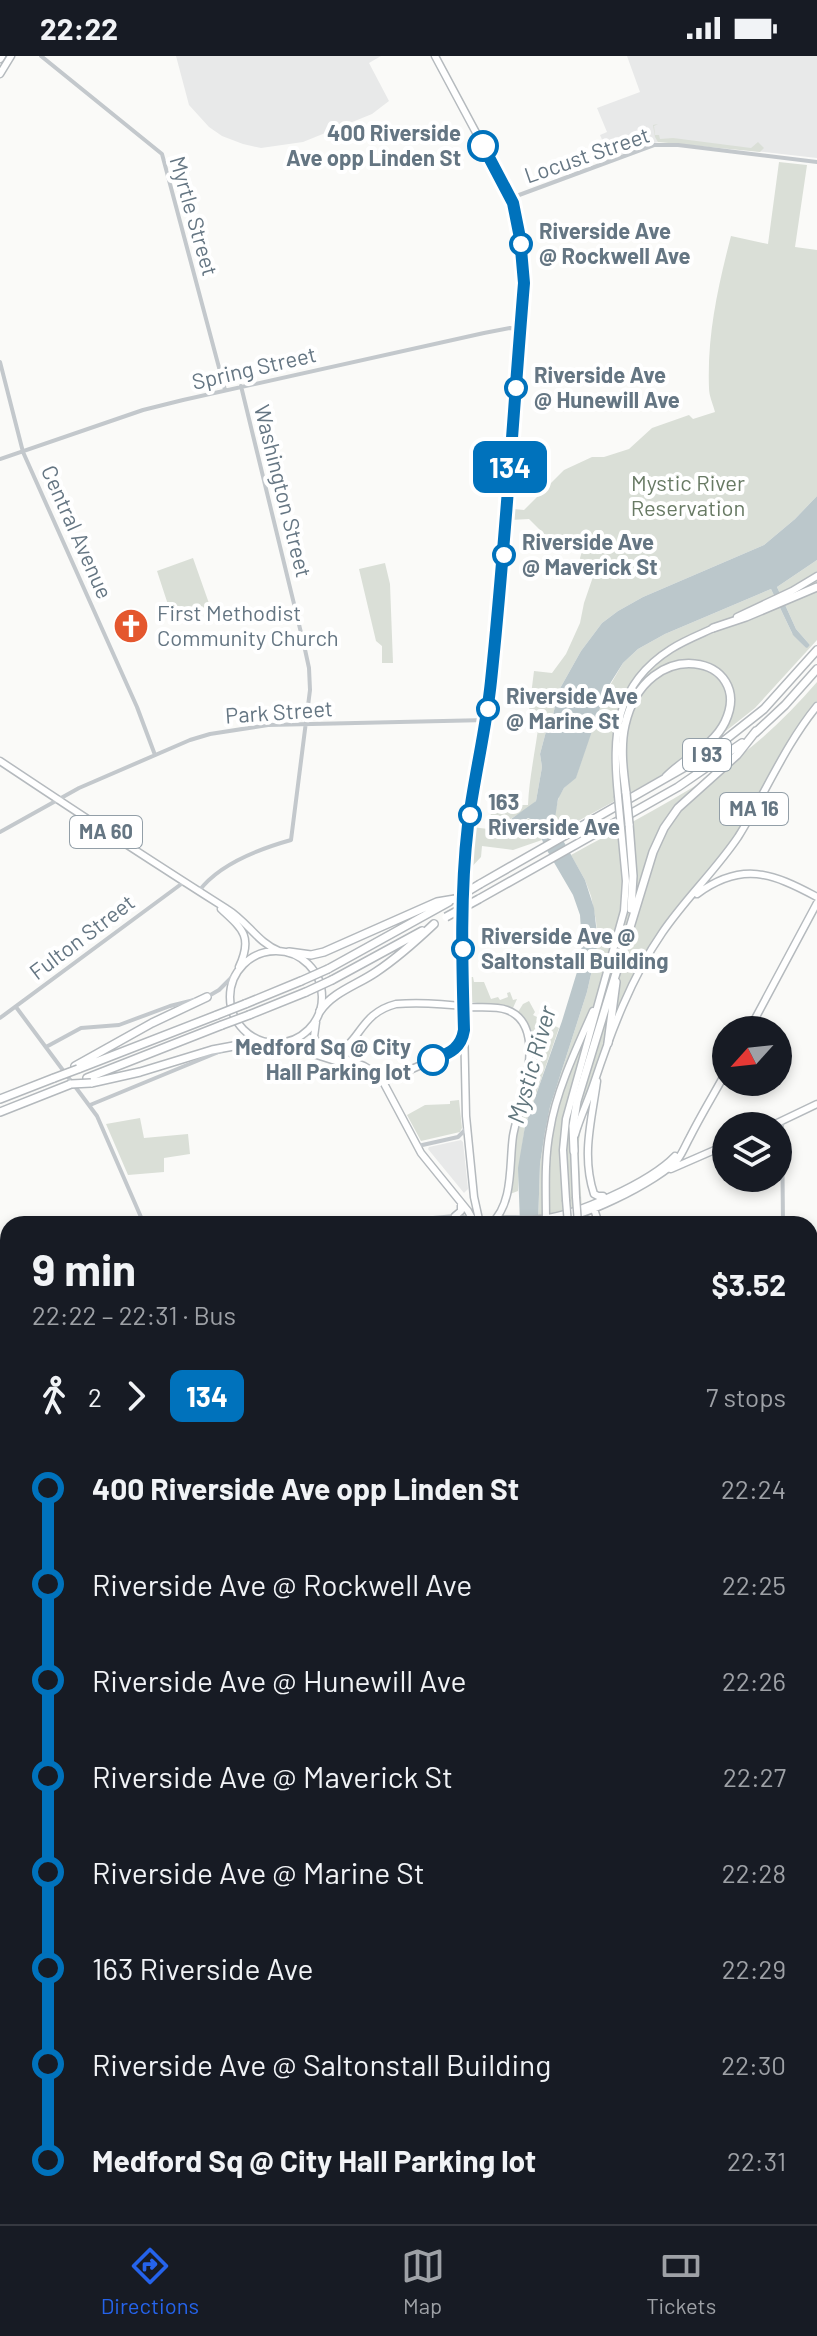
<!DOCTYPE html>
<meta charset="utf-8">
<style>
body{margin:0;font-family:Barlow,sans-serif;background:#20242c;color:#f1f3f6;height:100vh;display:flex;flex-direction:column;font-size:30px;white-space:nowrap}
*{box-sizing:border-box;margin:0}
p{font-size:26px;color:#9ea1a6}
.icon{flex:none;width:44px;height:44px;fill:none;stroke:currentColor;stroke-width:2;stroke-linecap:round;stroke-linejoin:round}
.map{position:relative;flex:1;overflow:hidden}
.sheet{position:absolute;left:0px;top:1160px;width:818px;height:1008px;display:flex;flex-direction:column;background:#171b24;border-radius:24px 24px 0 0;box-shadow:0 4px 12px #0003}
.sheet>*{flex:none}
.badge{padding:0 16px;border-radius:12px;font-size:28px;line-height:52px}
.needle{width:52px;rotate:243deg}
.controls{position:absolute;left:712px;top:960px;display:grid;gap:16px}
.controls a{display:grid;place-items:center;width:80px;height:80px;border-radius:50%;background:#171b24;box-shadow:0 4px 12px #0003;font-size:40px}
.map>.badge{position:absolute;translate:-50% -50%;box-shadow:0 0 0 4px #fff}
.legs{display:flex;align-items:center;gap:12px;height:88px;padding:0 32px;font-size:26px}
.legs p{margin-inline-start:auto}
.summary{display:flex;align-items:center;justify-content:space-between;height:136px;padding:0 32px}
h1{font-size:44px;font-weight:700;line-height:60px}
ul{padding:0 32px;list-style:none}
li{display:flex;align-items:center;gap:28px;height:96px;font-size:30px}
li i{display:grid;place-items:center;width:12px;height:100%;margin:0 10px;background:currentColor}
li i::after{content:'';width:20px;height:20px;margin:-10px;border:6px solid;border-radius:50%;background:#171b24}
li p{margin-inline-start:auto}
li:first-child i{background:linear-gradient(#0000 50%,currentColor 0)}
li:last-child i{background:linear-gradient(currentColor 50%,#0000 0)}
.status{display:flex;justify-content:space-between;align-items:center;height:56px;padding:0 40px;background:#171b24;direction:ltr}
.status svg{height:22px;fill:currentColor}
.menu{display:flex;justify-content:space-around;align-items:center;height:112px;border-top:2px solid #363941;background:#171b24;font-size:22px;color:#9ea1a6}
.menu a{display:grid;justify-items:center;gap:4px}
.menu .on{color:#2563eb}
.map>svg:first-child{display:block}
.built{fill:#e8e9e9}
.green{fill:#dadfd7}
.water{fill:#bbc7cb}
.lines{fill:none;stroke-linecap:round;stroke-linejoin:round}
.stream{stroke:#bbc7cb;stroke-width:2}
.major-casing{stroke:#b5babe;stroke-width:9}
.highway-casing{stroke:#b4b9bd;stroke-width:10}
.minor{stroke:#c3c8cc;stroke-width:4}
.major{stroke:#fff;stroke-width:6}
.highway{stroke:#fff;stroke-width:7}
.major-bridge-casing{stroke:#b5babe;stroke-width:9;stroke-linecap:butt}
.highway-bridge-casing{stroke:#b4b9bd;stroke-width:10;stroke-linecap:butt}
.major-bridge{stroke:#fff;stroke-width:6}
.highway-bridge{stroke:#fff;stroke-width:7}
.line-1-casing{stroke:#fff;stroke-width:18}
.line-1{stroke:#0072bc;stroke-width:12}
.stop-1-dot{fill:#fff;stroke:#0072bc;stroke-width:4}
.labels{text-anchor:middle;stroke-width:8;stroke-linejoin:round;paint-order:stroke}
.shield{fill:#fff;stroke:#939fa8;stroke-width:2}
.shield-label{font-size:20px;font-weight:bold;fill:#657683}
.stop-label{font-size:22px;font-weight:bold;fill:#657683;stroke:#fff;text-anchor:start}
.street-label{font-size:22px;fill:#657683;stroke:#fff}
.park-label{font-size:22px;fill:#687a64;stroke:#fff}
.poi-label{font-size:22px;fill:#657683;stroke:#fff;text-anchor:start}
.water-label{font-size:24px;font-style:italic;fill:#60757c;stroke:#fff}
</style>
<div class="status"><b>22:22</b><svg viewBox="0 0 49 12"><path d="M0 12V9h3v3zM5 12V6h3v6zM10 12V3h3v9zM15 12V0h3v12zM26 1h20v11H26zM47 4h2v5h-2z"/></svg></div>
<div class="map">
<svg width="817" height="2168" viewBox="0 0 817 2168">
<rect width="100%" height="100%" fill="#fafaf8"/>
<path class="built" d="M176,0H381L369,7L389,45L372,58L303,86L261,92L243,88L222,80L209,71L189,49Z
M627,0H817V102L666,85L647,88L606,105L600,88L603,86L600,79L607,76L597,52L640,36Z
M461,1084L463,1086L468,1133L464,1137L428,1093L429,1091Z
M8,1437V1605L0,1610V1441Z
M114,2160H200L205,2168H103Z"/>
<path class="green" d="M658,68L654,70L655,79H659L660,83L673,82L751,92L758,86L764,92L760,96L658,86L655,81L653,69Z
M779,106L807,109L795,191L817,194V440L795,463L764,489L643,541L618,555L602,567L581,595L558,636L552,664L548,668L540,698L542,711L536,745L528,753L505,766L506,777L518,767L531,762L534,765L542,784L513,794L482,790L481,801L467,816L472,771L488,773L491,757L496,749H528C529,722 536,692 539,665L528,663L534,615L552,617L566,598L580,567L584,547L596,512L582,510L580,502L583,492L547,481L529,463L510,464L511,449L514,453L524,454L564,414L592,401H604L629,393L652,372L689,359L693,363L715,356C713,348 709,340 709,332C707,279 718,230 731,180L768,188Z
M193,502L211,553L174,567L157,515Z
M817,504V584L755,652L688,705L558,776L553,764L559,740L564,732L576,721L602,643L623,607L638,593L665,578L771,533L792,577L805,591L810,589L796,573L777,531Z
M385,507L390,528L393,607H382V590L376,585L359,513Z
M817,626V645L800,669L739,773L712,812L675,855L654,883L621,947L580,1077L578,1094L583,1168H538L540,1108L545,1076L550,1051L587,936L598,887L596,865L591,840L585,824L571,799C625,769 681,742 731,706C763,684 791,656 817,626Z
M467,921H473L474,926H484L491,943L498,941L500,944L508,941L507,937L510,936L513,944L517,943L513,952L470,946L467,939Z
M529,945L535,956L533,959L559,972L525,1070L519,1112L518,1135L510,1138C513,1118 513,1097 516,1076C522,1042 541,1007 528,972C526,966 521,961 518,956L523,948Z
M459,1044L462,1072L460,1076L421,1085L407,1059L425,1049L450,1048V1045Z
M140,1062L144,1082L188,1078L190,1098L164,1102V1116L128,1119L106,1068Z
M8,1605V1761L0,1775V1610Z
M810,1742L817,1748V1809L810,1804Z
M0,1835L8,1846V2160H114L103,2168H0Z
M810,1843L817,1847V1920L810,1916Z"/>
<path class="water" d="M817,440V504L777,531L796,573L810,589L807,592L805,591L793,579L771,533L665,578L638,593L623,607L606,634L576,722L564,732L558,743L554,768L585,824L594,852L598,887L587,936L550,1051L545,1076L540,1108L538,1168H520L518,1112L525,1070L562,965L577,916L582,889L580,859L573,839L545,791L534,764L528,762L506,777L500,771L536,745L542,711L540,698L548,668L552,664L558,636L581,595L602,567L618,555L643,541L764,489L795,463Z"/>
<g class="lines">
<path class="stream" d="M0,1676L8,1674"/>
<defs>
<path id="major" d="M435,0L511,142L520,182L524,222L499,547L487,664L469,768L464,828L463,919L466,1060L474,1141L480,1168
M0,3L2,0
M0,18L11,0
M737,561L792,535L817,520
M0,705C75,755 151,805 227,853C247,865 258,887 279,895
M618,740C612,680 614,629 671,593C685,584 701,578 716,571
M697,838C742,805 772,817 817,841
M221,853C243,873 253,881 239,911
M230 941a46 46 0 1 1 92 0a46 46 0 1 1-92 0Z
M316,966L314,981L320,993L364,1010L380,1020L421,1097L468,1155L475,1168
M749,974L817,847
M285,989L348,1009L382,1026
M331,998C361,991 357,958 396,948C420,946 446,948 470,951C482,952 496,950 507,954C551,970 518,1050 513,1080C509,1108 514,1147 491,1168
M597,1025C592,1063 581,1099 594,1138L598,1140H603
M382,1026L451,996L460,989L463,980
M771,1070L817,1048
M575,1079C580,1061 588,1045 594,1027C611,976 631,922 662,877C685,843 715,815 738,781C765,738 785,689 817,650
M574,1090L576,1141
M671,1113L726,1089
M566,1144L563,1094L566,1063L624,855L626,825L621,772
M594,1153L599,1168
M455,1160L461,1155V1149
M546,1162C568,1172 664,1122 678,1103C683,1096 686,1088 690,1081C701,1059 714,1038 726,1016
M479,1164C486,1166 490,1165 497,1164C511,1163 526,1165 541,1163C577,1159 650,1126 675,1100
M546,1168C546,1136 544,1105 550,1074C556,1035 577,991 593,955
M810,1911L817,1915
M749,2160L757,2168
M291,2168L293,2160"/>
<path id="highway" d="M713,572L746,561L817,531
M755,677L785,649L817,613
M626,737C623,714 620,691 625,669C646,576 756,600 725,666C713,691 684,702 666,721
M629,768L633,820L631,853
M480,828L706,699L764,653L817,594
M479,843L678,731L742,687
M289,896L311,899L324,896L437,846L455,843
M328,913L449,846
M332,924L422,875
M245,948L301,925
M320,955C333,936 357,929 376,916C397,902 416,885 434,868
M249,959L306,936
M608,987L616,926
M75,1010L152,967L207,941
M78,1013L217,959
M87,1022L222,969
M91,1027L140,1016L212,994L239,989
M0,1043L54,1022
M0,1056L71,1028
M574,1095L573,1070L577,1045L653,796L664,772L678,752L737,699L756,675"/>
</defs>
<use href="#major" class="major-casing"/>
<use href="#highway" class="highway-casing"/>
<path class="minor" d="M41,0L162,98L225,334
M511,142L654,89H678L817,106
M0,306L23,396L137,651L155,699
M0,403L143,354L183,344L484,277L510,272L520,274
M0,776L79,732L190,684L210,678L268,669L487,664
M199,835C219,808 259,793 291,784L310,634L309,612L304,589L241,330
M207,941L219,934L234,919
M16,951L97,1060L144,1168
M0,962L184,826
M241,989L273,988
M46,991L81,972L119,969L170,950L194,944
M90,1049L221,995
M782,1065L783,1168
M418,1090L458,1081L467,1072
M367,1168L455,1160L470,1162
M810,1203H817
M0,1205H8
M0,1433L8,1429
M810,1505H817
M810,1703L817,1711
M810,1987L817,1982
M445,2168L447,2160"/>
<use href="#major" class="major"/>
<use href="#highway" class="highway"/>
<defs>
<path id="major-bridge" d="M618,740L621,772
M576,1141L578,1168
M566,1144L568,1168"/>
<path id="highway-bridge" d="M626,737L629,768
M455,843L480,828
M446,861L479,843
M301,925L328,913
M306,936L332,924
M217,959L245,948
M222,969L249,959
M54,1022L78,1013
M71,1028L91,1027"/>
</defs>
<use href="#major-bridge" class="major-bridge-casing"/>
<use href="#highway-bridge" class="highway-bridge-casing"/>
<use href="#major-bridge" class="major-bridge"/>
<use href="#highway-bridge" class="highway-bridge"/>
</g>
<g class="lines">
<defs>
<path id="line-1" d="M433,1004C449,997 461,993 464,974C462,906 460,837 468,769C474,721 486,674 491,625C505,493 513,360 524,227L520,182L513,147L483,90"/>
</defs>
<use href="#line-1" class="line-1-casing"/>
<use href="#line-1" class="line-1"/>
</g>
<defs>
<symbol id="church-disc" viewBox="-11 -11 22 22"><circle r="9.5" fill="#e4572e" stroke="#fff"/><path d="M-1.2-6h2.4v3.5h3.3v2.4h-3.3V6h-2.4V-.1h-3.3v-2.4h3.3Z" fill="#fff"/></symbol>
</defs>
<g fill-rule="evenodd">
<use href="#church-disc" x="111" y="550" width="40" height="40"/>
</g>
<g class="stop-1-dot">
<circle cx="483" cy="90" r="14"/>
<circle cx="521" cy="188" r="10"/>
<circle cx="516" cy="332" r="10"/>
<circle cx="504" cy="499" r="10"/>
<circle cx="488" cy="653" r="10"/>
<circle cx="470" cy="759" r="10"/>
<circle cx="463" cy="893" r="10"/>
<circle cx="433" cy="1004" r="14"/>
</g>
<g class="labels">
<g class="shield">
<rect x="683" y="683" width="48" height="32" rx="6"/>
<rect x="720" y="737" width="68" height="32" rx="6"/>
<rect x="70" y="760" width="72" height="32" rx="6"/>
</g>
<g class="shield-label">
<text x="707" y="706">I 93</text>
<text x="754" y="760">MA 16</text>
<text x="106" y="783">MA 60</text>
</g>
<g class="stop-label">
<text x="461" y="85" text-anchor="end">400 Riverside<tspan x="461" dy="25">Ave opp Linden St</tspan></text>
<text x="539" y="183">Riverside Ave<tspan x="539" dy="25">@ Rockwell Ave</tspan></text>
<text x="534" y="327">Riverside Ave<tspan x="534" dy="25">@ Hunewill Ave</tspan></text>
<text x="522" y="494">Riverside Ave<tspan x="522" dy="25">@ Maverick St</tspan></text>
<text x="506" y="648">Riverside Ave<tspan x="506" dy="25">@ Marine St</tspan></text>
<text x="488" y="754">163<tspan x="488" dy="25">Riverside Ave</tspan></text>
<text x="481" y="888">Riverside Ave @<tspan x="481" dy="25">Saltonstall Building</tspan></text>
<text x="411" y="999" text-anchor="end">Medford Sq @ City<tspan x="411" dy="25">Hall Parking lot</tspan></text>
</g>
<g class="street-label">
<text transform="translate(587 99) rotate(-19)" y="8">Locust Street</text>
<text transform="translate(194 160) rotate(74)" y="8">Myrtle Street</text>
<text transform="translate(254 312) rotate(-13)" y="8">Spring Street</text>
<text transform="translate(283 435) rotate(76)" y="8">Washington Street</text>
<text transform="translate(77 476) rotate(66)" y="8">Central Avenue</text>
<text transform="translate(279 656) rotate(-4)" y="8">Park Street</text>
<text transform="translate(82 881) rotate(-37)" y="8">Fulton Street</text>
</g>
<g class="park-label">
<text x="688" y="435">Mystic River<tspan x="688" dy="25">Reservation</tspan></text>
</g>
<g class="poi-label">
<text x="157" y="565">First Methodist<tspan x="157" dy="25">Community Church</tspan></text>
</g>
<g class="water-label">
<text transform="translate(532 1009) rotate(-74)" y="8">Mystic River</text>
</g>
</g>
</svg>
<div class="controls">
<a><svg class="needle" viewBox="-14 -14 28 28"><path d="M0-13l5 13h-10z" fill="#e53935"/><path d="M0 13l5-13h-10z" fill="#9ea1a6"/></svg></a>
<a><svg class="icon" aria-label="layers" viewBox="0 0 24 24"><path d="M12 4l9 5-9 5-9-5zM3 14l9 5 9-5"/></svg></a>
</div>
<b class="badge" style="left:510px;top:411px;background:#0072bc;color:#fff">134</b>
<section class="sheet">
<div class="summary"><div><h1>9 min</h1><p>22:22 – 22:31 · Bus</p></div><b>$3.52</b></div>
<div class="legs"><svg class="icon" aria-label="walk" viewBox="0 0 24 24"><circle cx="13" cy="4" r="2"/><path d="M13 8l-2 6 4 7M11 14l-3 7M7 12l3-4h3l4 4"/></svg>2<svg class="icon" aria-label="forward" viewBox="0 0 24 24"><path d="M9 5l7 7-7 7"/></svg><b class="badge" style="background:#0072bc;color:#fff">134</b><p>7 stops</p></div>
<ul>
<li><i style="color:#0072bc"></i><b>400 Riverside Ave opp Linden St</b><p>22:24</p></li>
<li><i style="color:#0072bc"></i><span>Riverside Ave @ Rockwell Ave</span><p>22:25</p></li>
<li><i style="color:#0072bc"></i><span>Riverside Ave @ Hunewill Ave</span><p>22:26</p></li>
<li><i style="color:#0072bc"></i><span>Riverside Ave @ Maverick St</span><p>22:27</p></li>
<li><i style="color:#0072bc"></i><span>Riverside Ave @ Marine St</span><p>22:28</p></li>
<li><i style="color:#0072bc"></i><span>163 Riverside Ave</span><p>22:29</p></li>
<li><i style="color:#0072bc"></i><span>Riverside Ave @ Saltonstall Building</span><p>22:30</p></li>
<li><i style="color:#0072bc"></i><b>Medford Sq @ City Hall Parking lot</b><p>22:31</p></li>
</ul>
</section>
</div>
<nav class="menu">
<a class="on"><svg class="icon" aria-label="directions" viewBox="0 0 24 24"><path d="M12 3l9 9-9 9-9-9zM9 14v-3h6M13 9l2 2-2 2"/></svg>Directions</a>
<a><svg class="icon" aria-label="map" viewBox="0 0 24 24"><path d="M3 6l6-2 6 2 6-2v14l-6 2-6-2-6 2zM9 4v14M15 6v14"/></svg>Map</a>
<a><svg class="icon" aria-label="tickets" viewBox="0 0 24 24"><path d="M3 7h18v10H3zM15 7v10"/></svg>Tickets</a>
</nav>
